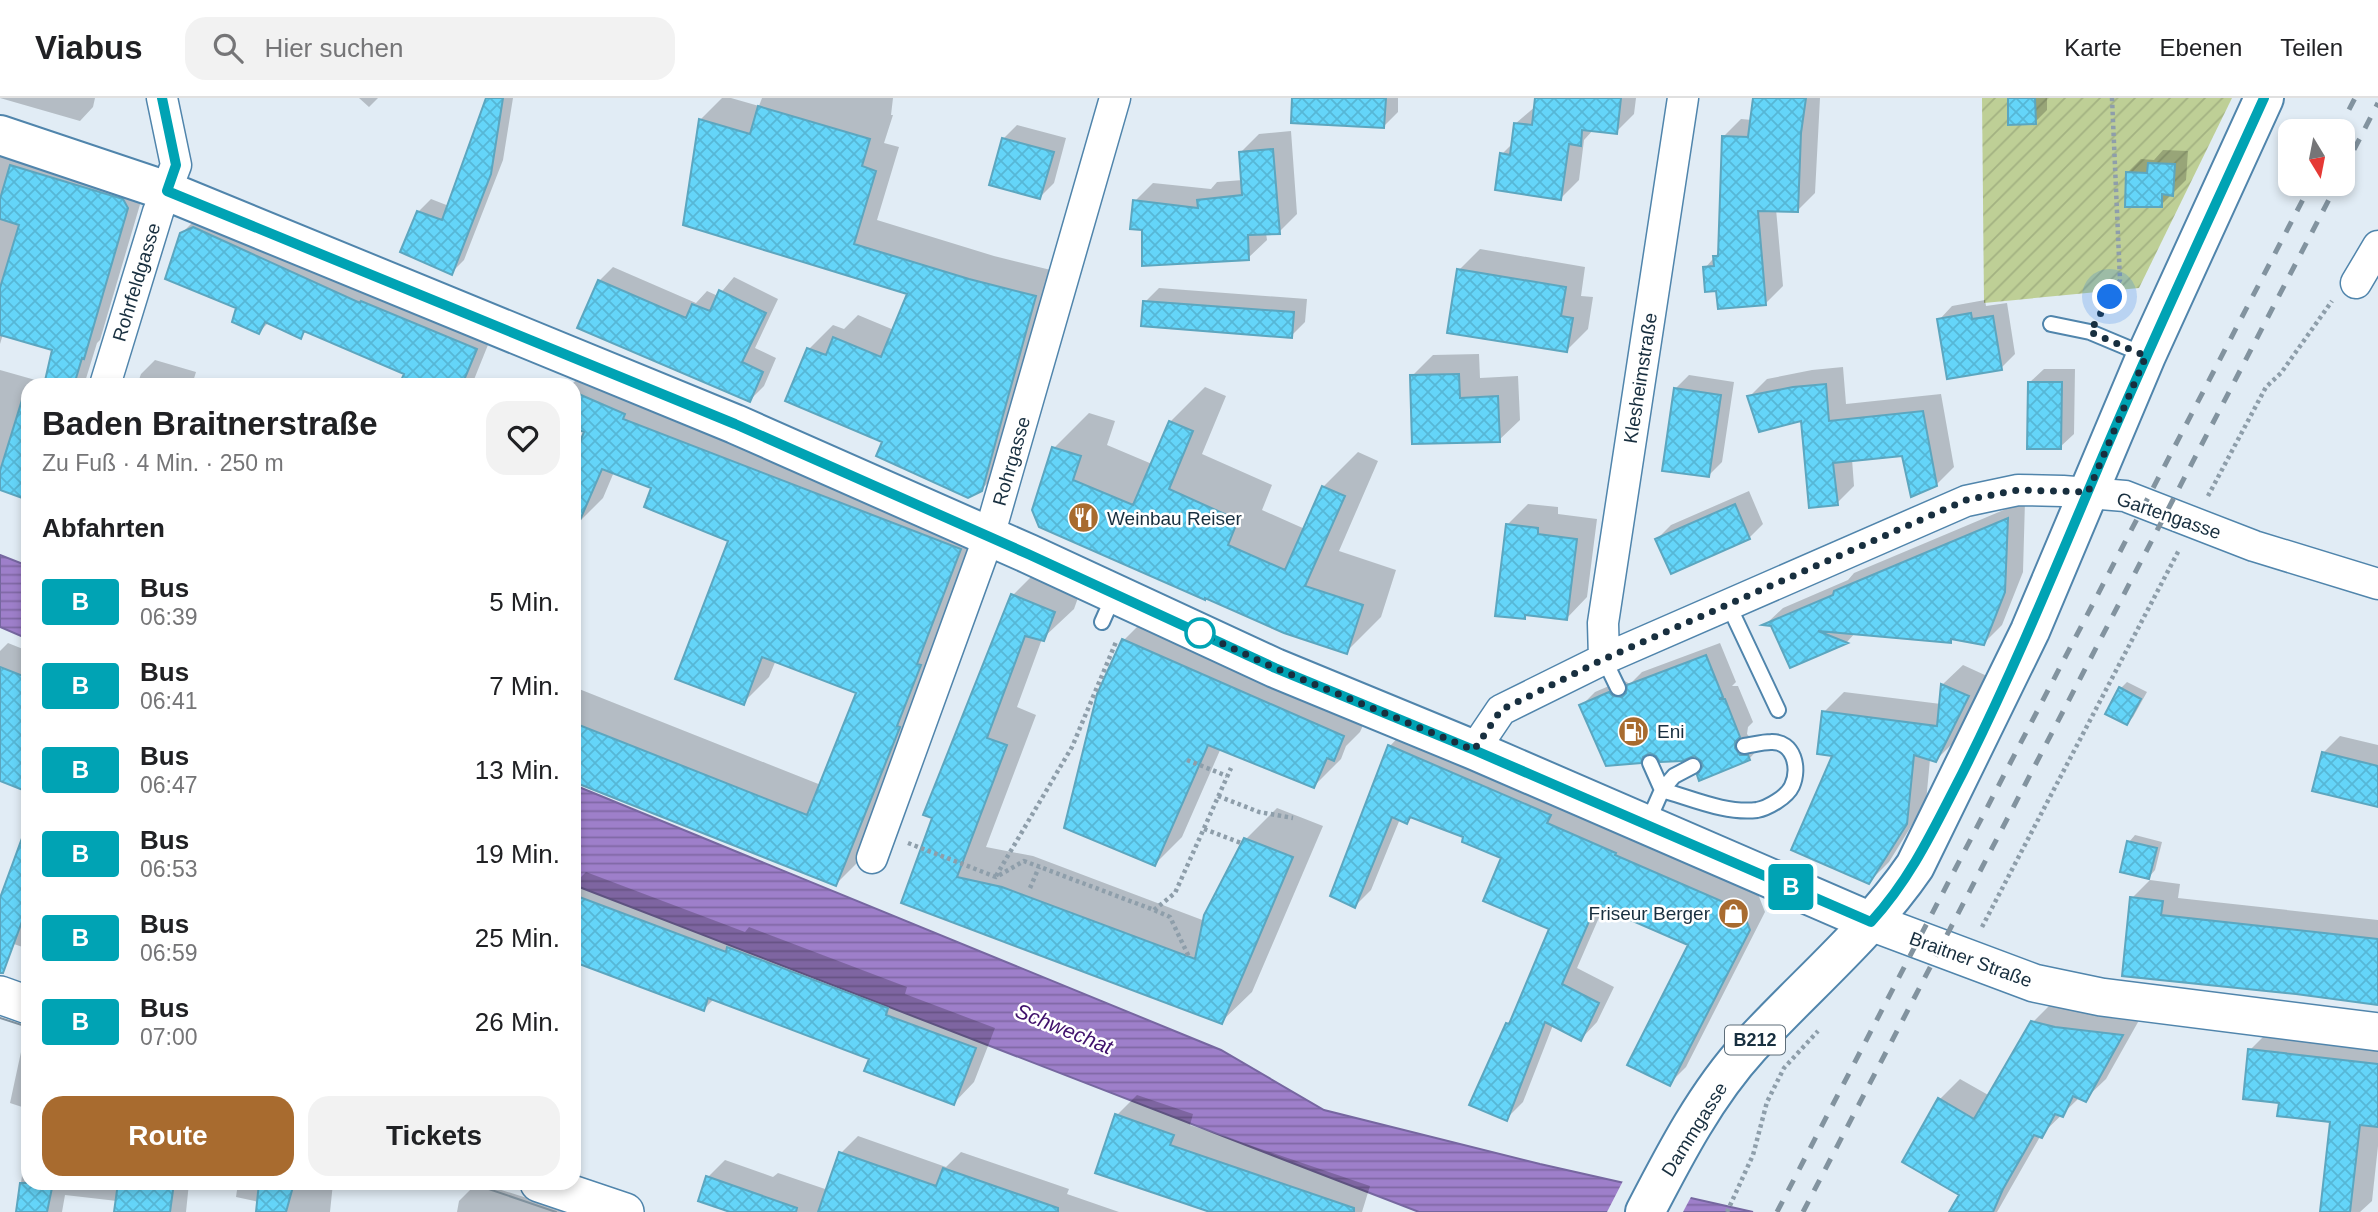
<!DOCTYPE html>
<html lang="de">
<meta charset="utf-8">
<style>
body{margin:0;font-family:Arial,sans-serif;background:#f2f2f2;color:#202124;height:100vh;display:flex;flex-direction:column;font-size:26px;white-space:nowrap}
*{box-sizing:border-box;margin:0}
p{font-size:23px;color:#757577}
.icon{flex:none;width:38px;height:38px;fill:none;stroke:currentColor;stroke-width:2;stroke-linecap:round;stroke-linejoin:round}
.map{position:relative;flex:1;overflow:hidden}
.panel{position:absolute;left:21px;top:280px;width:560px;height:812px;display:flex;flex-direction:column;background:#fff;border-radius:21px;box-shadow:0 4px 10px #0003}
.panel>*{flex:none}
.badge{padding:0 14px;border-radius:5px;font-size:24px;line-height:46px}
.needle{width:46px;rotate:170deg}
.buttons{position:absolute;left:2278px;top:21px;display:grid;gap:14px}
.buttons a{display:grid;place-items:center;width:77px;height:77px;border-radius:14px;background:#fff;box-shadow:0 4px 10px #0003;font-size:35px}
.you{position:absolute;width:35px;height:35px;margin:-18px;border:5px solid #fff;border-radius:50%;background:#1a73e8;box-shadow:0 0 0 10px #1a73e833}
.map>.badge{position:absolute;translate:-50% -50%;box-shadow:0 0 0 4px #fff}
h2{padding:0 21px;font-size:26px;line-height:63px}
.round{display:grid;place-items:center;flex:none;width:74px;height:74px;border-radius:21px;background:#f2f2f2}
.summary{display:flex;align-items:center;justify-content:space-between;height:119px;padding:0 21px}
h1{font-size:33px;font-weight:700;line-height:52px}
.cta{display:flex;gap:14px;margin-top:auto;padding:14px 21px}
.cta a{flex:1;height:80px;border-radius:21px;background:#a86b2f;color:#fff;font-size:28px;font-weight:700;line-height:80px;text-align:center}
.cta a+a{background:#f2f2f2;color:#202124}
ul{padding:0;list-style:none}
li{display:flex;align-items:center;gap:21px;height:84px;padding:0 21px}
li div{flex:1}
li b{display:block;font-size:26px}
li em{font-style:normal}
li .badge{min-width:77px;font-weight:700;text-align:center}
header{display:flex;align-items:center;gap:42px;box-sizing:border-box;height:98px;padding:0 35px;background:#fff;border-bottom:2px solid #e0e0e0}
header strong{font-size:33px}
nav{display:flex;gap:38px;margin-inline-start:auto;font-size:24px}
.search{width:490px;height:63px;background:#f2f2f2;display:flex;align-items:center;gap:18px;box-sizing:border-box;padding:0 24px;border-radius:21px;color:#757577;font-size:26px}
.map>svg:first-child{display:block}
.garden{fill:url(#garden-furrows)}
.water{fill:url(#water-rules);stroke:#7667a0;stroke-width:2}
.pier{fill:#e1ecf5}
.shadow{fill:#0003}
.building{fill:url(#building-cross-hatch);stroke:#5ca6bf;stroke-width:2}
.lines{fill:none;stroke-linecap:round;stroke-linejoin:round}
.service-casing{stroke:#5085ac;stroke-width:18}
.minor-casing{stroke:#5085ac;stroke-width:33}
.tertiary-casing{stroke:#5085ac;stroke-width:40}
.secondary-casing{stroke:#5085ac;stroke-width:42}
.primary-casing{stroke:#5085ac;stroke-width:42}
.path{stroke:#8e9eaa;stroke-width:4.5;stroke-dasharray:3.5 3.5;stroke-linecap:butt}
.service{stroke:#fff;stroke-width:14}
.minor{stroke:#fff;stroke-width:30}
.tertiary{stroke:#fff;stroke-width:37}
.secondary{stroke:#fff;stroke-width:38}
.primary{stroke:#fff;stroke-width:38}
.tram{stroke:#82939f;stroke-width:2}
.rail{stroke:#82939f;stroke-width:5;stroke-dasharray:12 12;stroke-linecap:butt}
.line-casing{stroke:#fff;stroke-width:16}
.line{stroke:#00a3b4;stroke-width:10}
.walk{stroke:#182f3f;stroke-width:7;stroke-dasharray:0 12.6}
.stop-dot{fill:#fff;stroke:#00a3b4;stroke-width:3.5}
.labels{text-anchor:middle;stroke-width:5;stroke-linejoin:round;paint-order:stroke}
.shield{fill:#fff;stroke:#5d6d79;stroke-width:2}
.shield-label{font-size:18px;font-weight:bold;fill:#182f3f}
.street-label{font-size:19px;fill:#182f3f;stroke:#fff}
.poi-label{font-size:19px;fill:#182f3f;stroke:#fff;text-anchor:start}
.water-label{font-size:21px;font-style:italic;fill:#40116c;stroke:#fff}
</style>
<header>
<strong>Viabus</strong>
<div class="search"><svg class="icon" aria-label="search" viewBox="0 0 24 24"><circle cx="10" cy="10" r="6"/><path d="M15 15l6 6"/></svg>Hier suchen</div>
<nav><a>Karte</a><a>Ebenen</a><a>Teilen</a></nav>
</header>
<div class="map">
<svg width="2378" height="1114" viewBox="0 0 2378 1114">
<defs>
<pattern id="garden-furrows" width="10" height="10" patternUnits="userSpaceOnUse" patternTransform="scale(1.75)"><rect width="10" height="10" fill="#becf96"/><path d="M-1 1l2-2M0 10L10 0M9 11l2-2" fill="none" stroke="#a3b282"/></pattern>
<pattern id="water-rules" width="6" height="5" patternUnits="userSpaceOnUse" patternTransform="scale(1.75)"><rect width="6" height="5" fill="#9e7fca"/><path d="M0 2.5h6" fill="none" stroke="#8068a5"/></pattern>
<pattern id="building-cross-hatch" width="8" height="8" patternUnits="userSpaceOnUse" patternTransform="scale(1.75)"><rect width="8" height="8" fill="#64d5f9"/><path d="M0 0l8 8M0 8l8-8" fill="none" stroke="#56b7d6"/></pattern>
</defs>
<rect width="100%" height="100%" fill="#e1ecf5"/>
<path class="garden" d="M1982,0H2232L2139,190L1984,205Z"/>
<path class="water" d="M0,457L28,468V541L0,529Z
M574,687L1221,952L1324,1012L1540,1066L1753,1114H1419L574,787Z"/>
<path class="pier" d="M1624,1081L1692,1097L1683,1114H1607Z"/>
<path class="shadow" d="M0,0H95L93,9L80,23Z
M359,0H378L369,9Z
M488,0H513L503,62L464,162L451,175L418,114L431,101L449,108Z
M722,0H731L759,8L762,0H893L891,17H893L884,45L899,49L877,122L994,158L1059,174L1005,367L981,392L885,343L787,303L809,251L833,227L844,231L858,217L894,232L909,195L700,22Z
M1294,0H1398V14L1384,28Z
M1537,0H1636L1634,16L1616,34L1594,31L1584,42L1579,82L1561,100L1502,56L1513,45L1515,26L1536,8Z
M1755,0H1820L1815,95L1798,112L1776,111L1783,188L1766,205L1718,191L1705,170L1720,153L1724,38L1741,21L1752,22Z
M2009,0H2047V12L2035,24Z
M1017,27L1066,40L1054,85L1040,99L1003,41Z
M1291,33L1297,116L1279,134L1266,135L1267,142L1248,160L1143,131L1135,103L1153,85L1211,91L1217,84L1243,82L1241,54L1259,36Z
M2163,52L2188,53L2186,82L2161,107L2128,74L2141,61L2154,62Z
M0,57L144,93L100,242L97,245L84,287H28V398L0,391V272L46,285L56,251L3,236L0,246Z
M200,117L494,232L473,284L470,287H401L406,275L307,232L300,239L269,224L259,234L181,136Z
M1480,151L1585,169L1581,198L1593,199L1588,231L1567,252L1459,172Z
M613,169L696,205L707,193L718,198L734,179L778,201L755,250L776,260L764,288L750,302L599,183Z
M1159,190L1307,201L1305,224L1291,238L1145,204Z
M1985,202L1986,208L2007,205L2015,256L2001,270L1939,222L1952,208Z
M1479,256L1480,280L1518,278L1520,322L1499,342L1412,278L1433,257Z
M155,262L196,274L192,287H137L141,276Z
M593,266L986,425L862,760L836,786L574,682V589L821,687L858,594L776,562L769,579L743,605L731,442L653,389L614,374L603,400L577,426L574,425V362L586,334L574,328V287H571Z
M1843,269L1846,306L1941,296L1954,369L1936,387L1903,356L1852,361L1854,388L1837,405L1802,321L1749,299L1767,281L1812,272Z
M2044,271H2075L2074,336L2060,349L2030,284Z
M1689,277L1734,284L1722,364L1708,378L1675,291Z
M1205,289L1226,298L1202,356L1272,387L1262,412L1305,431L1323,389L1358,354L1378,363L1339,453L1396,472L1381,519L1346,554L1041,427L1054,350L1089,315L1115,323L1107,347L1152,366L1170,324Z
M1749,393L1763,426L1749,440L1657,441L1671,427Z
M2025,403L2023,474L2002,527L1984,545L1953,540L1950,543L1856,534L1847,544L1790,568L1772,527L1766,526L1783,510L1848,482L1854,475Z
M1528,406L1558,409V416L1597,421L1587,499L1567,520L1528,515L1524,520L1507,427Z
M1044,466L1084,483L1074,511L1042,541L1017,609L1036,617L986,749L1033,758L1205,823L1246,741L1277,710L1323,728L1252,894L1221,924L903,804L1013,497Z
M1150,516L1370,612L1360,634L1346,648L1341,661L1314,688L1221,650L1182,739L1155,766L1124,542Z
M8,545L28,553V692L0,681V553Z
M1720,545L1736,584L1732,588H1738L1753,624L1748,629L1747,636L1754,644L1762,647L1749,661L1704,668L1703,662L1694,657L1657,656L1650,653L1640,664L1581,608L1595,594L1623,582L1630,586L1642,574Z
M1963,567L1987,578L1956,642L1936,662L1930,661L1926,704L1889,764L1869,784L1824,614L1844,594L1941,606L1943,586Z
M2127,584L2147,594L2133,619L2127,625L2121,590Z
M1406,631L1631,738L1630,741L1758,796L1765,814L1686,969L1669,986L1691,846L1604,808L1577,870L1614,889L1597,924L1581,941L1553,927L1523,1004L1506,1021L1508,926L1513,921L1551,830L1504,760L1466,738L1413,718L1407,724L1400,721L1371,792L1355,808L1332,797L1390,648Z
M2340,638L2378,647V707L2323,655Z
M28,727V851L0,841V805Z
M2135,737L2162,744L2155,772L2149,779L2129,744Z
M586,774L745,834L749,829L907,889L905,896L995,930L974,984L954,1005L871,960L714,901L704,911L574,862V786Z
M2150,782L2180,786L2178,800L2378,822V904L2124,876L2132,800Z
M2054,903L2142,917L2106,981L2085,1001L2080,999L2041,1037L1997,1114H1951L1961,1096L1940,1001L1960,981L1990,998L2033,924Z
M2274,928L2378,940V1048L2372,1103L2360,1114H2322L2332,1022L2280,1004L2250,952Z
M28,947V1011L10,1005L21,954Z
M1137,997L1193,1016L1190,1027L1370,1088L1362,1114H1216L1117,1017Z
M28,1034V1085H189L186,1114H116L117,1103L65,1097L62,1114H17Z
M858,1038L946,1069L961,1054L1069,1091L1067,1096L1119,1114H736L708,1079L725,1062L773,1079L778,1075L828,1092L841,1055Z
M238,1085H333L330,1114H258L259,1104L236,1099Z
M477,1085H479L572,1114H457L459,1103Z"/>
<path class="building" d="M486,0H503L491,76L452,177L400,154L417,113L442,122Z
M1292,0H1386L1384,30L1291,25Z
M1535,0H1621L1617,36L1582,32L1581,48L1569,46L1561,102L1495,92L1500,55L1510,57L1514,25L1532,27Z
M1753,0H1806L1801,35L1798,114L1758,113L1766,207L1718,211L1716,193L1705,194L1703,169L1714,168L1713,158H1718L1722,38L1748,39Z
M2008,0H2035L2036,26L2008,27Z
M758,8L870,41L862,68L876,73L854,146L969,181L1036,198L982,393L968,400L876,358L882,344L785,303L807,250L826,257L833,239L881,259L907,196L683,127L699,21L750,36Z
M1002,40L1054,54L1040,101L989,87Z
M1273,51L1280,136L1248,137L1249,162L1142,168V132L1130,131L1133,102L1198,110L1197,102L1242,97L1239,54Z
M2148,65L2175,66L2173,98L2162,96V109H2125L2126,74L2147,75Z
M10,67L123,101L128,110L84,261L82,260L74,287H44L52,252L0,237V190L19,127L0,121V101Z
M193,129L360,205L361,203L477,251L462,287H399L404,276L304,233L301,241L265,224L259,236L232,224L236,210L165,181L180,135Z
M1457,171L1566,189L1561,218L1573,220L1567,254L1447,235Z
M598,182L686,220L692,206L710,213L719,192L766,215L742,264L763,274L750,304L577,230Z
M1143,203L1294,214L1292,240L1141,228Z
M1971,215L1972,221L1993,218L2002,272L1947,281L1937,221Z
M1459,276L1460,300L1498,298L1500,344L1412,346L1410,277Z
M2028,284H2062L2061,351H2027Z
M1826,286L1829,323L1923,313L1937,388L1911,399L1902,358L1833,365L1838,407L1809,410L1801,323L1759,334L1747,298L1793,289Z
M1674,290L1721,297L1709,379L1662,373Z
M574,294L625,316L623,321L961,451L917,566L921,567L897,628L900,629L836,788L574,684V625L807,717L856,595L762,559L744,607L675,581L728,443L644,409L651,390L602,371L574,436V358L584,334L574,330Z
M22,302L28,303V402L0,392V373Z
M1169,323L1193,333L1169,391L1238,422L1228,447L1285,472L1322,388L1345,398L1305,488L1363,507L1347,556L1284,535L1205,500V502L1039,429L1032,412L1052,349L1081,358L1073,382L1133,407Z
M1735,406L1750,441L1671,476L1655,441Z
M2008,420L2005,494L1984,547L1951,541V545L1818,533L1848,545L1790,570L1771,528L1762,527L1833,497L1834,493Z
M1506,426L1538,430V436L1577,441L1567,522L1525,517V521L1495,518Z
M1011,496L1055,514L1044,543L1025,538L987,640L1007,647L957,779L1002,789L1195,861L1204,817L1244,740L1293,759L1222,926L901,805L932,720L923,717Z
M1122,541L1344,638L1334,663L1327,660L1314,690L1208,647L1155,768L1064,730L1097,596Z
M1706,557L1723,599L1719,601H1725L1740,639L1735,644V650L1740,657H1748L1750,662L1699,683L1697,677L1703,668L1701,663L1694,658L1682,663L1660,664L1656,658L1650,655L1643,659L1641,665L1606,668L1579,607L1609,594L1613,598L1622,599L1626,595L1627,587Z
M0,569L28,580V694L0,683Z
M1941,586L1969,598L1936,664L1914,657L1907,726L1869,786L1791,752L1832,658L1817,656L1822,613L1937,628Z
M2119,589L2141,601L2127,627L2105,616Z
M1388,647L1551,717L1547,725L1616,755L1615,757L1742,812L1750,832L1670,988L1627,967L1688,847L1596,807L1562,886L1599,905L1581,943L1545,924L1507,1023L1469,1007L1506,925L1509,926L1549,831L1483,803L1501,760L1462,744L1463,739L1410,719L1407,726L1392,719L1355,810L1330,798Z
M2322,654L2378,668V709L2312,693Z
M25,732H28V807L3,875H0V800Z
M2127,743L2157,750L2149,781L2120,774Z
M574,797L726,854L727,849L888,910L886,917L976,950L954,1007L864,973L869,961L708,900L704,913L574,864Z
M2130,799L2163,803L2161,817L2378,841V907L2296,896L2122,878Z
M2031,923L2055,929L2123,937L2086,1004L2073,998L2063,1019L2055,1016L2042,1040L2034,1037L2003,1091L1993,1114H1949L1959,1097L1902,1064L1938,1000L1974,1021Z
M2248,951L2378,966V1029L2360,1027L2350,1114H2320L2330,1024L2277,1018L2279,1005L2243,1001Z
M1115,1016L1174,1037L1170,1047L1354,1110V1114H1210L1095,1075Z
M839,1054L936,1088L943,1070L1058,1110V1114H818Z
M706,1078L797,1110L796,1114H730L698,1103Z
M20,1085H53L47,1114H16Z
M118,1085H174L170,1114H114Z
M259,1085H294L286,1114H256Z"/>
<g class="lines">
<defs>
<path id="service" d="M2051,226L2090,234L2145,257
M1729,508L1778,612
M1102,524L1114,497
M1604,561L1618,590
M1693,668L1674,678L1662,692C1691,700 1726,716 1757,712C1768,710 1787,699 1792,688C1800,670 1794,643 1771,644C1762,644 1752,647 1744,648
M1647,726L1662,692L1650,665"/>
<path id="minor" d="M2356,185L2378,148
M105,287L158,114L176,67L162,0
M1604,561L1603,525L1683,0
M1474,652L1501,612L1604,561L1966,403L2018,392L2063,393L2125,398L2254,448L2378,486
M872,760L989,438L1115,0"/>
<path id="tertiary" d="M1871,824L2034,885L2101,899L2378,934
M0,897L28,907
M539,1085L625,1114"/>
<path id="secondary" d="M0,37L167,93L735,326L1029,456L1275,570L1474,652L1871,824"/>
<path id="primary" d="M1645,1114C1675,1056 1706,996 1750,948C1805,888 1869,835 1915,768L2030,533L2146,258L2264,0"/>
</defs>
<use href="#service" class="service-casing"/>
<use href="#minor" class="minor-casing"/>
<use href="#tertiary" class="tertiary-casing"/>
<use href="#secondary" class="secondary-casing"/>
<use href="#primary" class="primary-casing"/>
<path class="path" d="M2101,215L2120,182L2112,0
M2208,398L2266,289L2281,275L2332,203
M1187,662L1227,678
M1218,698L1259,714L1293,720
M1204,731L1241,745
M908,745L996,779L1024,763L1154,812L1170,819L1189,859
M996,778L1072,649L1116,544
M1030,790L1039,769
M1154,812L1175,795L1231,670
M1982,829L2179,452
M1727,1114L1753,1057L1767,1004L1784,970L1818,933"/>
<use href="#service" class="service"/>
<use href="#minor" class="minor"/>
<use href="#tertiary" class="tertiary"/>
<use href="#secondary" class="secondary"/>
<use href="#primary" class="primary"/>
<path class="tram" d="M0,920L28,929
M471,1085L556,1114"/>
<path class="rail" d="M2338,33L2355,0
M2343,73L2378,5
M1777,1114L2311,86
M1803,1114L2337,86"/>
</g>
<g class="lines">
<defs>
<path id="line" d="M162,0L176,67L167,93L735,326L1028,456L1275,570L1474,652L1871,824C1912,779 1934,730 1962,676C2012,576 2054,474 2097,372C2150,246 2208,124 2264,0"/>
</defs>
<use href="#line" class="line-casing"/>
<use href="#line" class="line"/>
<path class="walk" d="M1200,535L1275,570L1474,652L1501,612L1604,561L1966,402L2018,392L2088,394L2146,258L2090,234L2110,199"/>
</g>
<defs>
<symbol id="restaurant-disc" viewBox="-11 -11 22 22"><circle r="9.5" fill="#a86b2f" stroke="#fff"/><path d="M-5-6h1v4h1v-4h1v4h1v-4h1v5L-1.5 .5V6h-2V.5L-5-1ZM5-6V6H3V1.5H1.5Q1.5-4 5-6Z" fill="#fff"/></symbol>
<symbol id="fuel-disc" viewBox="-11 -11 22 22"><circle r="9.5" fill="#a86b2f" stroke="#fff"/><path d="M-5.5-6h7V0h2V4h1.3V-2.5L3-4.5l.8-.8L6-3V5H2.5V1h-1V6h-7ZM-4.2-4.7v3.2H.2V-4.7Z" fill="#fff"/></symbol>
<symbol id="shop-disc" viewBox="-11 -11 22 22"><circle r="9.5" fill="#a86b2f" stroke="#fff"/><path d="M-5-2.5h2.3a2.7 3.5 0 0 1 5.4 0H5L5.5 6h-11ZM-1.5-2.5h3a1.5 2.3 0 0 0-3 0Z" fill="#fff"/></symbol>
</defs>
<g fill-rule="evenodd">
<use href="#restaurant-disc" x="1066" y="402" width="35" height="35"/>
<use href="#fuel-disc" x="1616" y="616" width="35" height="35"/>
<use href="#shop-disc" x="1716" y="798" width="35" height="35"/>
</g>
<circle class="stop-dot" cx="1200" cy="535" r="14"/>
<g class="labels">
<rect class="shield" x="1725" y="927.5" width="60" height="29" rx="5"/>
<g class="shield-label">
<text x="1755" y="948">B212</text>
</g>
<g class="street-label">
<text transform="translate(136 184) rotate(-73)" y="7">Rohrfeldgasse</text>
<text transform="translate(1640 280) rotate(-81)" y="7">Klesheimstraße</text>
<text transform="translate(1011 363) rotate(-74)" y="7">Rohrgasse</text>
<text transform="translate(2169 417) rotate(19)" y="7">Gartengasse</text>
<text transform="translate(1971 861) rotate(20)" y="7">Braitner Straße</text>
<text transform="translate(1694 1031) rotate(-58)" y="7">Dammgasse</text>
</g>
<g class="poi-label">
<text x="1107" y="427">Weinbau Reiser</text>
<text x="1657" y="640">Eni</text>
<text x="1710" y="822" text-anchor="end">Friseur Berger</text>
</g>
<g class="water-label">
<text transform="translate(1064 931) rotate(22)" y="7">Schwechat</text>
</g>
</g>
</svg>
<div class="buttons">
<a><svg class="needle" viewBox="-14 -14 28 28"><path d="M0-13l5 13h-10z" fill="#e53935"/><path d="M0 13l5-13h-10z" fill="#757577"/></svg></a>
</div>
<div class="you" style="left:2110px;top:199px"></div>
<b class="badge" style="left:1791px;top:789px;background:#00a3b4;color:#fff">B</b>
<section class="panel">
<div class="summary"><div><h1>Baden Braitnerstraße</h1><p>Zu Fuß · 4 Min. · 250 m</p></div><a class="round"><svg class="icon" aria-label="heart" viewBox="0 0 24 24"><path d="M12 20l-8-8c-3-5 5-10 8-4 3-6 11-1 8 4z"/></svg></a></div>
<h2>Abfahrten</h2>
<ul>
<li><span class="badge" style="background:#00a3b4;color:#fff">B</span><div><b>Bus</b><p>06:39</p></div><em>5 Min.</em></li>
<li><span class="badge" style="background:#00a3b4;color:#fff">B</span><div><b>Bus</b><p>06:41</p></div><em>7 Min.</em></li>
<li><span class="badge" style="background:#00a3b4;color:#fff">B</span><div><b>Bus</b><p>06:47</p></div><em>13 Min.</em></li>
<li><span class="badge" style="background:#00a3b4;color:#fff">B</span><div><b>Bus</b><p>06:53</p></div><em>19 Min.</em></li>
<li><span class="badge" style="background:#00a3b4;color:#fff">B</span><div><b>Bus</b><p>06:59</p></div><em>25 Min.</em></li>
<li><span class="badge" style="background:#00a3b4;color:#fff">B</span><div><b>Bus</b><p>07:00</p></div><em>26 Min.</em></li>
</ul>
<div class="cta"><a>Route</a><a>Tickets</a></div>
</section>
</div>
